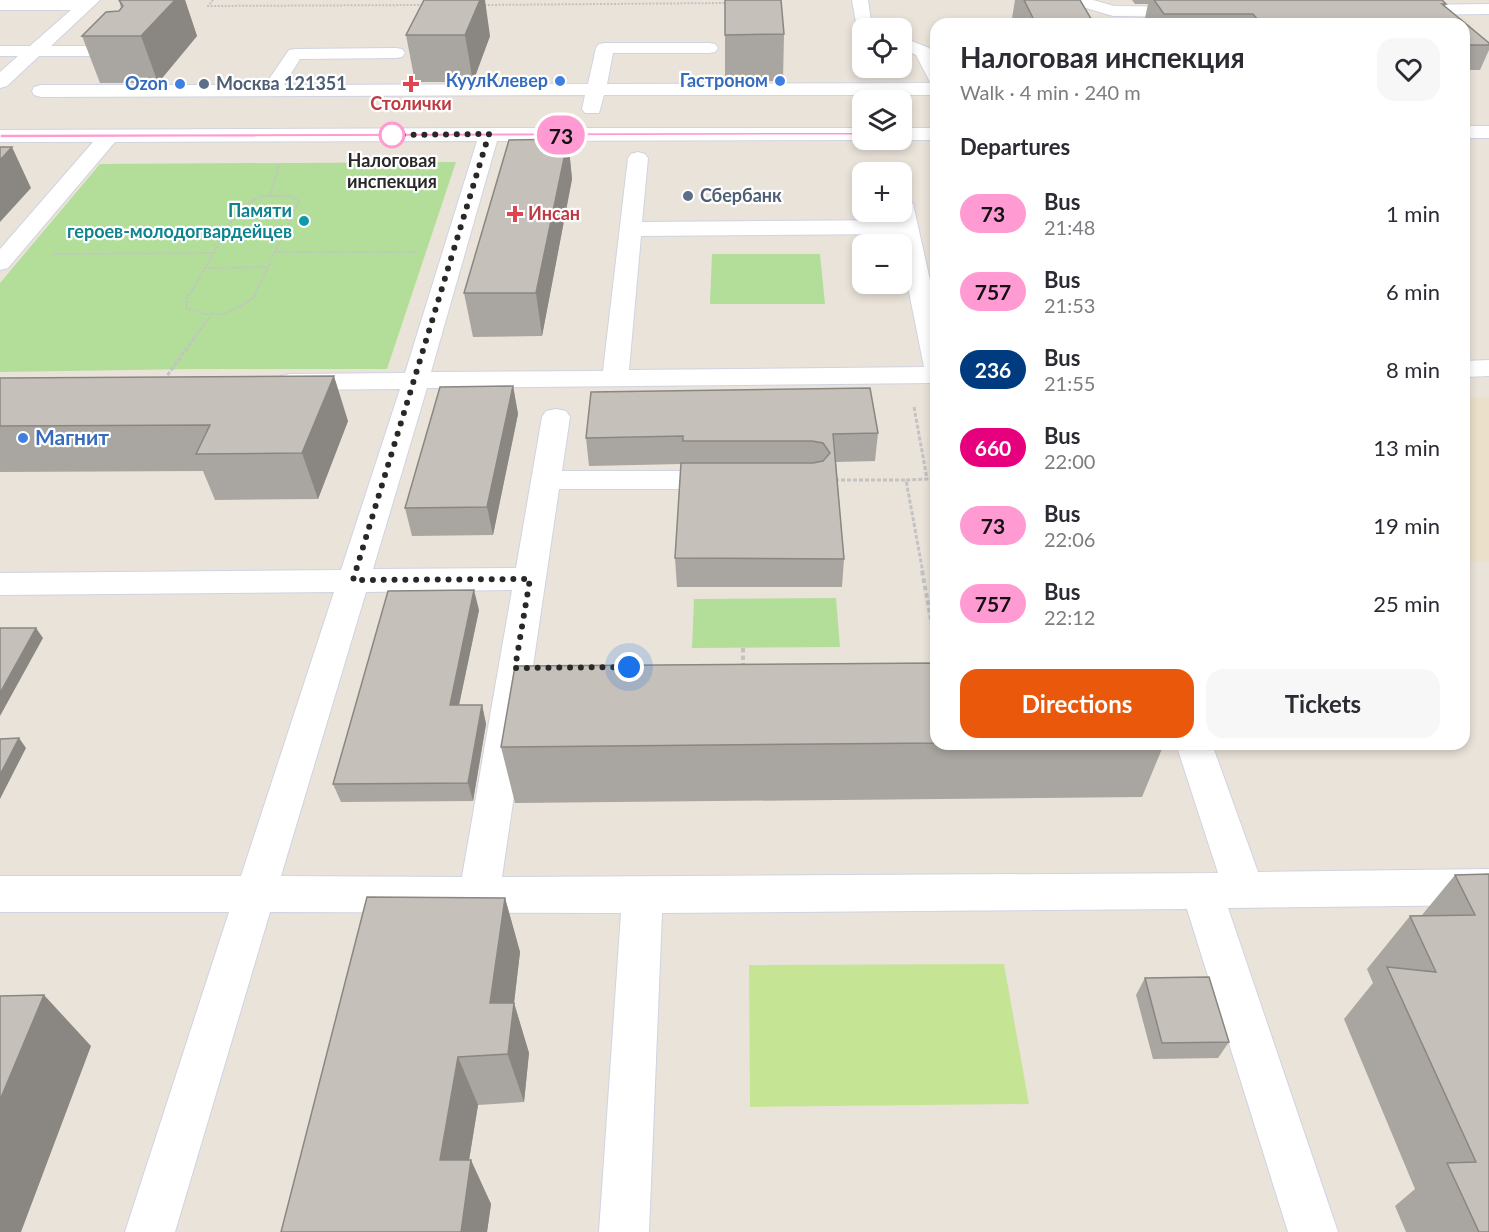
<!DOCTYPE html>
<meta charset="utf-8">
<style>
body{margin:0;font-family:Lato,sans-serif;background:#f7f7f7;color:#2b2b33;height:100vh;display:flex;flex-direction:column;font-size:22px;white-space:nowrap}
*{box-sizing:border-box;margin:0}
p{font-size:20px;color:#7c7c81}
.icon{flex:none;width:33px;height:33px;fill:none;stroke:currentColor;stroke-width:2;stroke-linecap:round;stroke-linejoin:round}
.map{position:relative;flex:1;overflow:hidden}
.sheet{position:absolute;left:930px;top:18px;width:540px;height:732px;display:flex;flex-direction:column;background:#fff;border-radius:18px;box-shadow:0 3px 9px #0003}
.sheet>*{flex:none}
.badge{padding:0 12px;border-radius:20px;font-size:21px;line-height:39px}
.buttons{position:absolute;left:852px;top:18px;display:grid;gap:12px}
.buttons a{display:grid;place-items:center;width:60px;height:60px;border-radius:12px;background:#fff;box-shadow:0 3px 9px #0003;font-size:30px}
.you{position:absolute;width:30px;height:30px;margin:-15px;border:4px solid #fff;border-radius:50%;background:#1a73e8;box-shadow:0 0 0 9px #1a73e833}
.map>.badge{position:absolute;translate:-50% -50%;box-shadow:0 0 0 3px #fff}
h2{padding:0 30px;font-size:22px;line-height:54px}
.round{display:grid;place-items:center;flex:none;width:63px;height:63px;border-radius:18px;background:#f7f7f7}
.headline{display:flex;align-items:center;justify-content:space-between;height:102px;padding:0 30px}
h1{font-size:28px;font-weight:700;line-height:45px}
.cta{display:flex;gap:12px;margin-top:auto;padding:12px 30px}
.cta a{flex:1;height:69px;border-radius:18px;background:#ea580c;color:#fff;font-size:24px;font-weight:700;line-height:69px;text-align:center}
.cta a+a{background:#f7f7f7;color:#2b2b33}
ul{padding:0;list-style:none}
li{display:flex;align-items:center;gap:18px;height:78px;padding:0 30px}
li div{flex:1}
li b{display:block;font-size:22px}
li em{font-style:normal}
li .badge{min-width:66px;font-weight:700;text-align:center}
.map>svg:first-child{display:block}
.education{fill:#ebe0ca}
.green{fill:#b2de99}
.pitch{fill:#c5e595}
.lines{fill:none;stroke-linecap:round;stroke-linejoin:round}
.minor-casing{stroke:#d0d3e1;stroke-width:2}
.path-far2{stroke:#c3c3c3;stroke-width:2;stroke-dasharray:2 1.5;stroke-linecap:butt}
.path-far1{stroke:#c3c3c3;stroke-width:3;stroke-dasharray:4 2;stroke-linecap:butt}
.path{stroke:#c3c3c3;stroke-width:4;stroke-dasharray:4.5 3;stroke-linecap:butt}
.minor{fill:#fff;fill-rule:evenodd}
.wall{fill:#a9a5a0}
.shaded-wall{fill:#8a8682}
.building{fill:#c5c0ba;stroke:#8a8682;stroke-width:1.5}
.line{fill:#ff9ad2;stroke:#fff;stroke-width:1.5}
.walk{stroke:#282828;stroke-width:6;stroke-dasharray:0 10.8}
.shop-dot{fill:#3f7fe0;stroke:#fff;stroke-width:2}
.service-dot{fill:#5c6f8a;stroke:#fff;stroke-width:2}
.health-dot{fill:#e0444e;stroke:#fff;stroke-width:2}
.stop-dot{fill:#fff;stroke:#ff9ad2;stroke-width:3}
.culture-dot{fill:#0f9aa8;stroke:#fff;stroke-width:2}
.labels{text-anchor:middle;stroke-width:4.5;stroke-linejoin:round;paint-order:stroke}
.far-shop-label{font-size:18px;font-weight:bold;fill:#366cbe;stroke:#fff;text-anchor:end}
.far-service-label{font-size:18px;font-weight:bold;fill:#4e5e75;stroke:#fff;text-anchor:start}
.far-health-label{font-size:18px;font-weight:bold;fill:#be3a42;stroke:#fff}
.far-stop-label{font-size:18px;font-weight:bold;fill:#282828;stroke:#fff}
.far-culture-label{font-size:18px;font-weight:bold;fill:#0d838f;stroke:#fff;text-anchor:end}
.shop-label{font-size:21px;font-weight:bold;fill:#366cbe;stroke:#fff;text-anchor:start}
</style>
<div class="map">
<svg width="1489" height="1232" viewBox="0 0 1489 1232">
<rect width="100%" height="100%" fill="#eae3da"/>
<path class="education" d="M1464,397H1489V562H1464Z"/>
<path class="green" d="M456,162L387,369H195L0,372V283L100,164Z
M712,254H820L825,304H710Z
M836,598L840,647L692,648L694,599Z"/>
<path class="pitch" d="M1004,964L1029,1104L750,1107L749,965Z"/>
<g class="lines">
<defs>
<path id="minor" d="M0,0H100L51,46H128L134,47L137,51L134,55L128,56H39L7,86L0,88V72L18,56H0V46H30L71,10H0Z
M852,0H868L871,21L879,24L881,28L862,30L857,28Z
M1067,0H1093L1114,6L1192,7L1200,12L1192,17L1113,16L1069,3Z
M1489,4V14L1405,15L1397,10L1405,5Z
M902,37L929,48C939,62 936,78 936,95H604L599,113H585L582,109L585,95L41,97L34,95L32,91L34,87L41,85H265L289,50L295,49L396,48L402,49L405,53L402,57L396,58L300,59L284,85L588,84L596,48L599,44L605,43H709L715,44L718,48L715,52L709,53H613L607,84L936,83L930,82L916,55L902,48Z
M1464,126H1489V138H1464Z
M489,128H862L864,140L497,141L431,372L603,371L628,158L631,154L638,152L645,154L648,158L642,222L894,220L893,212H902V198L910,199L913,204L936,307V383L427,388L373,569L516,568L542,417L546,411L556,409L566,411L570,417L562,471H726L736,473L741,480L736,487L726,489H559L502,877L1218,873L1176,744H1212L1258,872L1489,869V905L1228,908L1338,1232H1288L1187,909L662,913L649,1232H599L621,913L270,912L175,1232H125L229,912H0V876H241L334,592L0,595V573L341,570L400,389L290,390L281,388L277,382L281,376L290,374L405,373L477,141L115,142L8,268L0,270V249L93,142H0V130ZM897,234L899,244H902V257L924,367L629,370L641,236ZM512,590L462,877L281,876L366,592Z
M902,128H936V140H900Z
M1489,360V376L1464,377V361Z"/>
</defs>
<use href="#minor" class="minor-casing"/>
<path class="path-far2" d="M213,0L208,6L425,5
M481,5L728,3
M270,195L279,164
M261,196H290L299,201L253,298L238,308L221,314H204L186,308L187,299L240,207Z
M222,238H282
M275,252H418
M53,254L213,253
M204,268L268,267
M194,338L211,315"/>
<path class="path-far1" d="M164,380L195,337
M914,407L927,479L906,480L923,573
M835,480H906"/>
<path class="path" d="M922,571L936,646
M743,648V666"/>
<use href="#minor" class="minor"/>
</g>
<path class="wall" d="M119,0H185L197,36L158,83H100L82,36L119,11L121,8Z
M424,0L490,36L473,82H415L406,35Z
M725,0L784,34L783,81H725Z
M1015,0H1080L1093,22V24H1011Z
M1132,0H1442L1446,4L1445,6L1489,43V50L1480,70H1464V24H1149L1145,18L1148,4H1135Z
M568,139L572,179L542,336L473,337L464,293Z
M0,378L348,421L318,499L215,500L203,471L0,472Z
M513,386L518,414L493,535L412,536L405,508Z
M878,433L875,461L836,462L844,559L842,587H677L675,558L681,464L589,466L586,438Z
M479,610L459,705H482L486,724L473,801L341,802L333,784Z
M936,663V744H1164L1142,797L515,803L501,747Z
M1489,874V1232H1406L1395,1206L1415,1189L1344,1019L1373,983L1367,969L1410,916L1422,915L1455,875Z
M505,898L520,952L514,1003L529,1053L524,1102L478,1105L469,1160L491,1204L487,1232H281Z
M1145,978L1229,1042L1218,1058L1153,1059L1136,995Z"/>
<path class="shaded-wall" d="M175,0H185L197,36L158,83L141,36Z
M480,0H485L490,36L473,82L465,35Z
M568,139L572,179L542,336L536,293Z
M12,147L31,188L0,222V160Z
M334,376L348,421L318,499L302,453Z
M513,386L518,414L493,535L487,507Z
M474,590L479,610L455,724L450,705Z
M36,628L43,638L0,716V693Z
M482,705L486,724L473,801L468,783Z
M19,738L26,748L0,799V775Z
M505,898L520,952L514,1003L529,1053L524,1102L490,1003Z
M44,995L91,1046L21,1232H0V1100Z
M458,1057L478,1105L462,1203L440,1160Z
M471,1160L491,1204L487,1232H461Z"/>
<path class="building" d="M119,0H175L141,36H82L106,12L119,11L123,6Z
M424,0H480L465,35H406Z
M725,0H781L784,34L725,35Z
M1024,0H1080L1093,22H1035Z
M1154,0H1442L1446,4H1442L1489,43V45H1464V24H1261L1253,14H1164Z
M568,139L536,293H464L509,140Z
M0,147H12L0,160Z
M334,376L302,453L196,454L210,425L0,426V378Z
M513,386L487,507L405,508L440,387Z
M870,388L878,433L833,434L844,559L675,558L681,463H813L823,461L830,453L823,443L812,441H683V436L586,438L591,392Z
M474,590L450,705H482L468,783L333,784L388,591Z
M0,628H36L0,693Z
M936,663V743L501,747L515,666Z
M19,738L0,775V739Z
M1489,874V1232H1479L1447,1163L1476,1162L1387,967L1436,972L1410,916L1475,915L1455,875Z
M367,897L505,898L490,1003H514L508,1054L458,1057L440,1160H471L461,1232H281Z
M1209,977L1229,1042L1162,1043L1145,978Z
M44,995L0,1100V996Z"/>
<path class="line" d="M862,132L865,135L0,138V134Z"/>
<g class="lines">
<path class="walk" d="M392,135L489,134L353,580L530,579L515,668L629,667"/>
</g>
<g class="shop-dot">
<circle cx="560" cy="81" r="6"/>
<circle cx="780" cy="81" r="6"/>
<circle cx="180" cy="84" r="6"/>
<circle cx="23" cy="438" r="6"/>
</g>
<g class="service-dot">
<circle cx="204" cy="84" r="6"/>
<circle cx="688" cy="196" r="6"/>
</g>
<g class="health-dot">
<path d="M408 75h6v6h6v6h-6v6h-6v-6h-6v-6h6z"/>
<path d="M512 205h6v6h6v6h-6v6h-6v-6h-6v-6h6z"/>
</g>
<circle class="stop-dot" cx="392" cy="135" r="12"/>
<circle class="culture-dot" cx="304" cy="221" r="6"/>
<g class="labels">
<g class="far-shop-label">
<text x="548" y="87">КуулКлевер</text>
<text x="768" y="87">Гастроном</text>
<text x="168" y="90">Ozon</text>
</g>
<g class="far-service-label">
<text x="216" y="90">Москва 121351</text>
<text x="700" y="202">Сбербанк</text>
</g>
<g class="far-health-label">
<text x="411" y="110">Столички</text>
<text x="528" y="220" text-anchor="start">Инсан</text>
</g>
<g class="far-stop-label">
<text x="392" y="167">Налоговая<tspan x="392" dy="21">инспекция</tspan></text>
</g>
<g class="far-culture-label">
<text x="292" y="217">Памяти<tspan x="292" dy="21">героев-молодогвардейцев</tspan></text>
</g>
<g class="shop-label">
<text x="35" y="445">Магнит</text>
</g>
</g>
</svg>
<div class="buttons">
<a><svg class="icon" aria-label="locate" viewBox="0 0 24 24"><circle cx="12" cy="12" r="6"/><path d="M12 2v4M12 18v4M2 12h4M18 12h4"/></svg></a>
<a><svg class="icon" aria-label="layers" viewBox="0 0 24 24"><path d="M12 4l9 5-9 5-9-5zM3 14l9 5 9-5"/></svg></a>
<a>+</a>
<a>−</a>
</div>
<div class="you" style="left:629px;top:667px"></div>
<b class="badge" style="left:561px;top:135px;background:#ff9ad2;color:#111">73</b>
<section class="sheet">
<div class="headline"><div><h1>Налоговая инспекция</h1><p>Walk · 4 min · 240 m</p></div><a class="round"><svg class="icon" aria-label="heart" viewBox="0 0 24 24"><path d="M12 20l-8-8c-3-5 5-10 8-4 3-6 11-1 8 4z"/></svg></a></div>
<h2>Departures</h2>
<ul>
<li><span class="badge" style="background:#ff9ad2;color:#111">73</span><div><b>Bus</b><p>21:48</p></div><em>1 min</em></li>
<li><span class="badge" style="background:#ff9ad2;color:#111">757</span><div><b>Bus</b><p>21:53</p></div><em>6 min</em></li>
<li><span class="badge" style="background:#003b80;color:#fff">236</span><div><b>Bus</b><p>21:55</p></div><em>8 min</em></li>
<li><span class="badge" style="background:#e6007e;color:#fff">660</span><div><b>Bus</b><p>22:00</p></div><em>13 min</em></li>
<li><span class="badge" style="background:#ff9ad2;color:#111">73</span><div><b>Bus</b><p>22:06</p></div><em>19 min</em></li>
<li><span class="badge" style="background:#ff9ad2;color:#111">757</span><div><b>Bus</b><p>22:12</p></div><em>25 min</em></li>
</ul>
<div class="cta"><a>Directions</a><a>Tickets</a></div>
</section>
</div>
